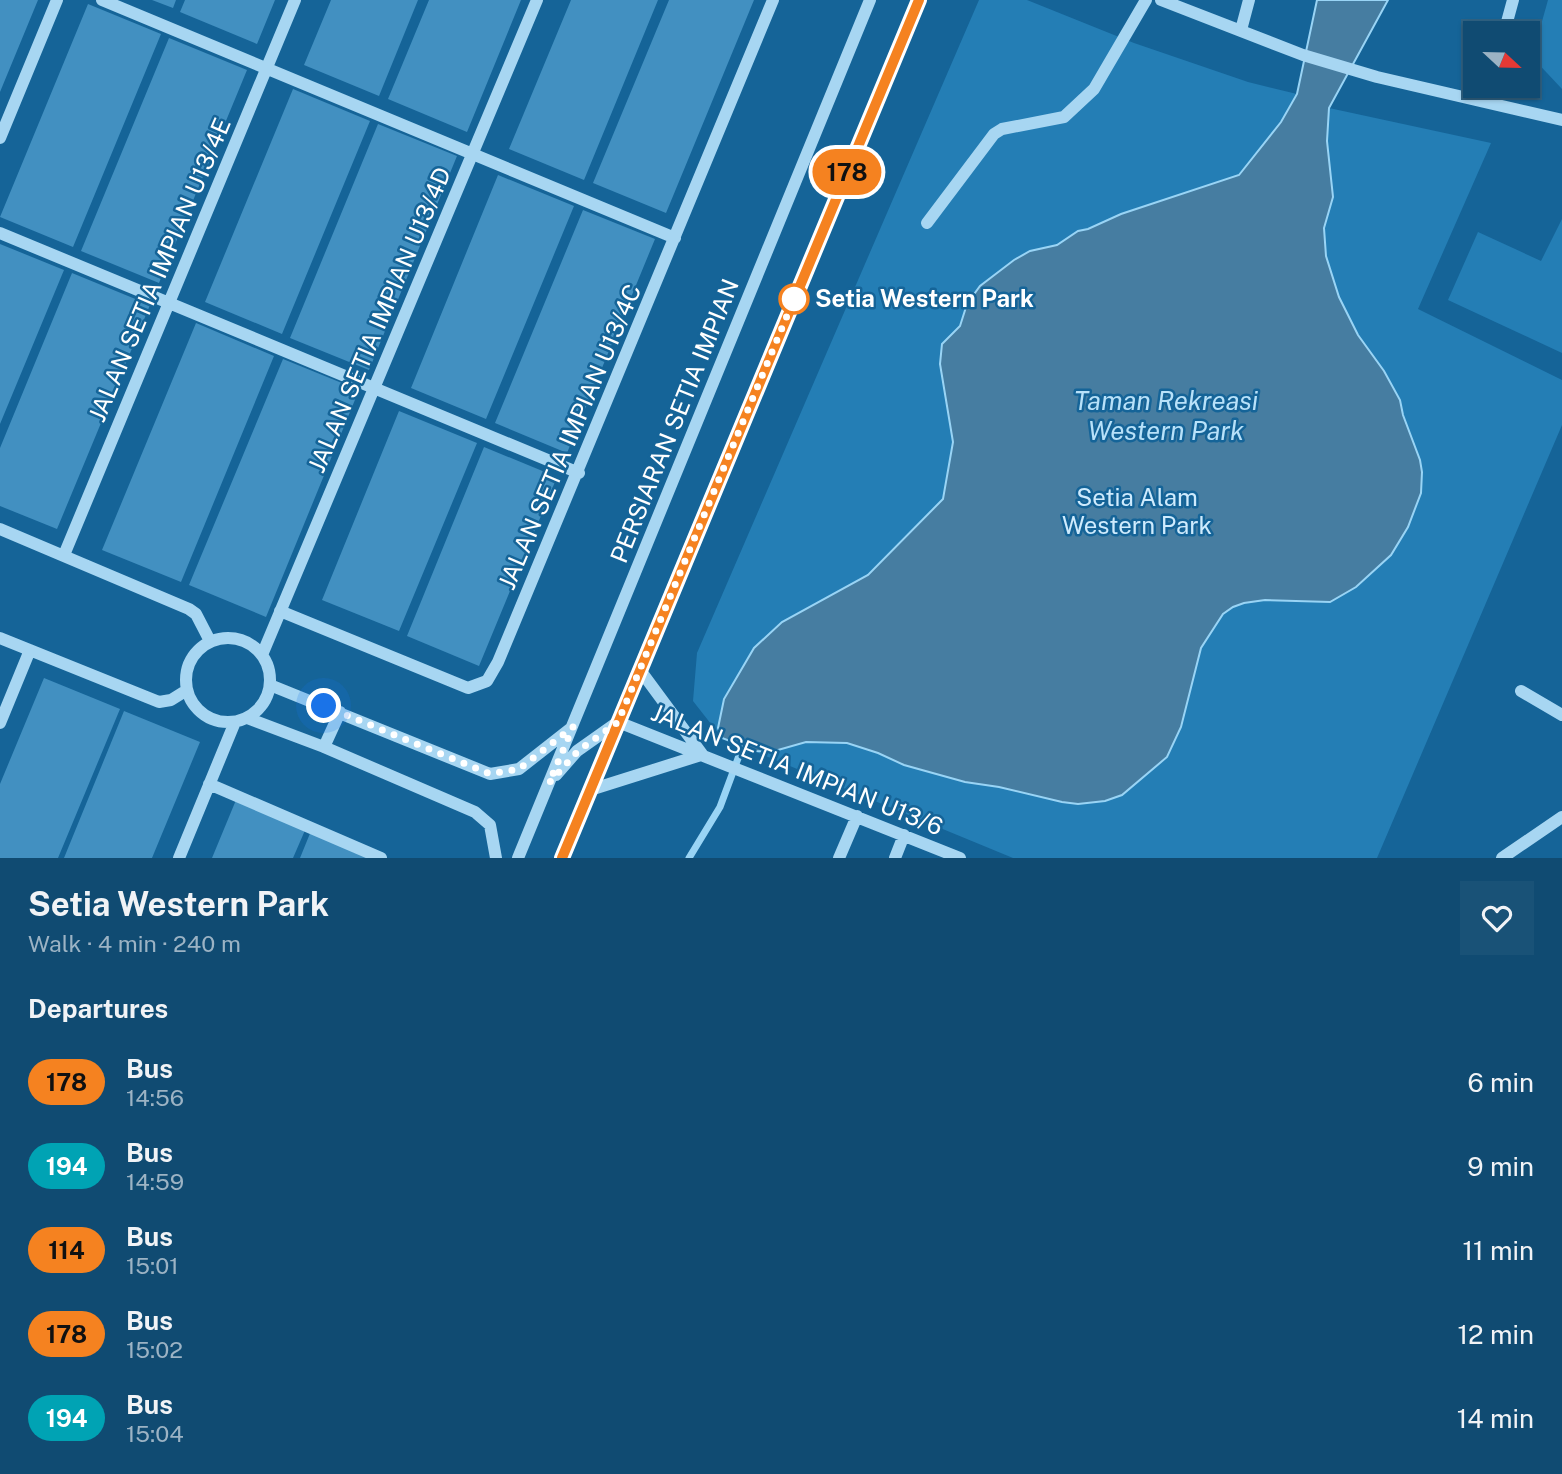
<!DOCTYPE html>
<meta charset="utf-8">
<style>
body{margin:0;font-family:"Public Sans",sans-serif;background:#195277;color:#f1f3f6;height:100vh;display:flex;flex-direction:column;font-size:26px;white-space:nowrap}
*{box-sizing:border-box;margin:0}
p{font-size:23px;color:#9cb3c4}
.icon{flex:none;width:38px;height:38px;fill:none;stroke:currentColor;stroke-width:2;stroke-linecap:round;stroke-linejoin:round}
.map{position:relative;height:858px;overflow:hidden}
.panel{display:flex;flex-direction:column;background:#104b72;flex:1}
.panel>*{flex:none}
.badge{padding:0 14px;border-radius:23px;font-size:24px;line-height:46px}
.needle{width:46px;rotate:112deg}
.buttons{position:absolute;left:1463px;top:21px;display:grid;gap:14px}
.buttons a{display:grid;place-items:center;width:77px;height:77px;border-radius:0px;background:#104b72;box-shadow:0 2px 5px #0004,0 0 0 2px #306384;font-size:35px}
.you{position:absolute;width:35px;height:35px;margin:-18px;border:5px solid #fff;border-radius:50%;background:#1a73e8;box-shadow:0 0 0 10px #1a73e833}
.map>.badge{position:absolute;translate:-50% -50%;box-shadow:0 0 0 4px #fff}
h2{padding:0 28px;font-size:26px;line-height:63px}
.round{display:grid;place-items:center;flex:none;width:74px;height:74px;border-radius:0px;background:#195277}
.head{display:flex;align-items:center;justify-content:space-between;height:119px;padding:0 28px}
h1{font-size:33px;font-weight:700;line-height:52px}
ul{padding:0;list-style:none}
li{display:flex;align-items:center;gap:21px;height:84px;padding:0 28px}
li div{flex:1}
li b{display:block;font-size:26px}
li em{font-style:normal}
li .badge{min-width:77px;font-weight:700;text-align:center}
.map>svg:first-child{display:block}
.green{fill:#247eb5}
.water{fill:#467da1;stroke:#99d4f5;stroke-width:2}
.lines{fill:none;stroke-linecap:round;stroke-linejoin:round}
.stream{stroke:#99d4f5;stroke-width:7}
.building{fill:#4290c1}
.minor{stroke:#a7d6f2;stroke-width:12}
.line-casing{stroke:#fff;stroke-width:16}
.line{stroke:#f58220;stroke-width:10}
.walk{stroke:#fff;stroke-width:7;stroke-dasharray:0 12.6}
.stop-dot{fill:#fff;stroke:#f58220;stroke-width:3.5}
.labels{text-anchor:middle;stroke-width:5;stroke-linejoin:round;paint-order:stroke}
.street-label{font-size:24px;fill:#fff;stroke:#156498}
.stop-label{font-size:24px;font-weight:bold;fill:#fff;stroke:#156498;text-anchor:start}
.park-label{font-size:24px;fill:#cfebfd;stroke:#156498}
.water-label{font-size:26px;font-style:italic;fill:#b8e1f9;stroke:#156498}
</style>
<div class="map">
<svg width="1562" height="858" viewBox="0 0 1562 858">
<rect width="100%" height="100%" fill="#156498"/>
<path class="green" d="M979,0H1027L1134,43L1248,82L1297,94L1329,108L1491,143L1418,309L1562,380V425L1377,858H1013L722,738L693,701L697,653Z
M1548,0H1562V89L1532,57Z
M1562,219V353L1448,300L1478,232L1541,261Z"/>
<path class="water" d="M1317,0H1388L1329,108L1327,141L1333,197L1324,228L1326,256L1339,297L1358,335L1384,371L1400,400L1403,415L1420,460L1422,472L1421,493L1408,527L1391,555L1356,587L1330,602L1265,600L1244,603L1233,607L1223,614L1201,648L1181,727L1167,757L1122,795L1105,801L1078,804L1062,802L999,787L965,782L904,765L878,753L847,743L806,742L771,752L756,751L722,738L718,728L724,699L754,648L782,622L868,575L943,499L953,442L940,364L942,344L960,326L967,304L980,286L1014,260L1030,251L1057,245L1078,231L1088,229L1121,214L1239,175L1281,122L1297,94Z"/>
<g class="lines">
<path class="stream" d="M689,858L720,807L743,745"/>
</g>
<path class="building" d="M0,0H38L0,92Z
M152,0H176L173,8Z
M185,0H275L257,44L180,12Z
M331,0H418L379,96L304,65Z
M429,0H521L467,132L388,99Z
M571,0H658L584,180L509,149Z
M669,0H754L666,213L593,183Z
M88,4L161,34L73,247L0,217Z
M169,38L247,70L159,283L81,251Z
M293,89L370,121L282,334L205,302Z
M378,124L457,156L369,370L290,338Z
M498,175L574,206L486,419L411,388Z
M583,210L655,239L567,453L495,423Z
M0,244L64,270L0,424Z
M72,273L150,305L57,529L0,506V448Z
M196,323L274,356L181,582L102,550Z
M283,359L359,390L266,617L189,585Z
M399,411L477,443L399,631L322,600Z
M484,447L557,477L479,666L407,636Z
M44,678L120,709L58,858H0V784Z
M124,711L200,742L152,858H64Z
M236,800L306,828L293,858H212Z
M311,831L376,858H300Z"/>
<g class="lines">
<path class="minor" d="M102,0L675,238
M1161,0L1303,55L1377,77L1562,120
M1241,30L1249,0
M1504,33L1513,0
M1485,102L1489,86
M0,138L57,0
M927,223L994,134L1002,129L1064,117L1094,89L1146,0
M0,233L579,473
M0,529L189,609L196,614L210,641
M64,555L295,0
M280,611L468,688L487,681L498,662L773,0
M186 680a42 42 0 1 1 84 0a42 42 0 1 1-84 0Z
M0,638L159,702L171,700L187,690
M262,655L537,0
M640,670L702,754
M270,685L490,774L519,769L570,729
M1521,691L1562,715
M247,718L324,747L475,812L490,825L496,858
M0,723L30,650
M324,747L340,712
M556,775L577,751L618,722L960,858
M209,784L381,858
M590,790L701,755
M179,858L235,722
M518,858L870,0
M562,858L919,0
M839,858L857,816
M895,858L904,835
M1502,858L1562,817"/>
</g>
<g class="lines">
<defs>
<path id="line" d="M562,858L919,0"/>
</defs>
<use href="#line" class="line-casing"/>
<use href="#line" class="line"/>
<path class="walk" d="M324,706L490,774L519,769L573,727L549,783L578,751L618,722L794,299"/>
</g>
<circle class="stop-dot" cx="794" cy="299" r="14"/>
<g class="labels">
<g class="street-label">
<text transform="translate(160 270) rotate(-67)" y="8">JALAN SETIA IMPIAN U13/4E</text>
<text transform="translate(380 320) rotate(-67)" y="8">JALAN SETIA IMPIAN U13/4D</text>
<text transform="translate(675 421) rotate(-68)" y="8">PERSIARAN SETIA IMPIAN</text>
<text transform="translate(570 437) rotate(-67)" y="8">JALAN SETIA IMPIAN U13/4C</text>
<text transform="translate(797 770) rotate(22)" y="8">JALAN SETIA IMPIAN U13/6</text>
</g>
<g class="stop-label">
<text x="815" y="307">Setia Western Park</text>
</g>
<g class="park-label">
<text x="1137" y="506">Setia Alam<tspan x="1137" dy="28">Western Park</tspan></text>
</g>
<g class="water-label">
<text x="1166" y="410">Taman Rekreasi<tspan x="1166" dy="30">Western Park</tspan></text>
</g>
</g>
</svg>
<div class="buttons">
<a><svg class="needle" viewBox="-14 -14 28 28"><path d="M0-13l5 13h-10z" fill="#e53935"/><path d="M0 13l5-13h-10z" fill="#9cb3c4"/></svg></a>
</div>
<div class="you" style="left:324px;top:706px"></div>
<b class="badge" style="left:847px;top:172px;background:#f58220;color:#111">178</b>
</div>
<section class="panel">
<div class="head"><div><h1>Setia Western Park</h1><p>Walk · 4 min · 240 m</p></div><a class="round"><svg class="icon" aria-label="heart" viewBox="0 0 24 24"><path d="M12 20l-8-8c-3-5 5-10 8-4 3-6 11-1 8 4z"/></svg></a></div>
<h2>Departures</h2>
<ul>
<li><span class="badge" style="background:#f58220;color:#111">178</span><div><b>Bus</b><p>14:56</p></div><em>6 min</em></li>
<li><span class="badge" style="background:#00a3b4;color:#fff">194</span><div><b>Bus</b><p>14:59</p></div><em>9 min</em></li>
<li><span class="badge" style="background:#f58220;color:#111">114</span><div><b>Bus</b><p>15:01</p></div><em>11 min</em></li>
<li><span class="badge" style="background:#f58220;color:#111">178</span><div><b>Bus</b><p>15:02</p></div><em>12 min</em></li>
<li><span class="badge" style="background:#00a3b4;color:#fff">194</span><div><b>Bus</b><p>15:04</p></div><em>14 min</em></li>
</ul>
</section>
